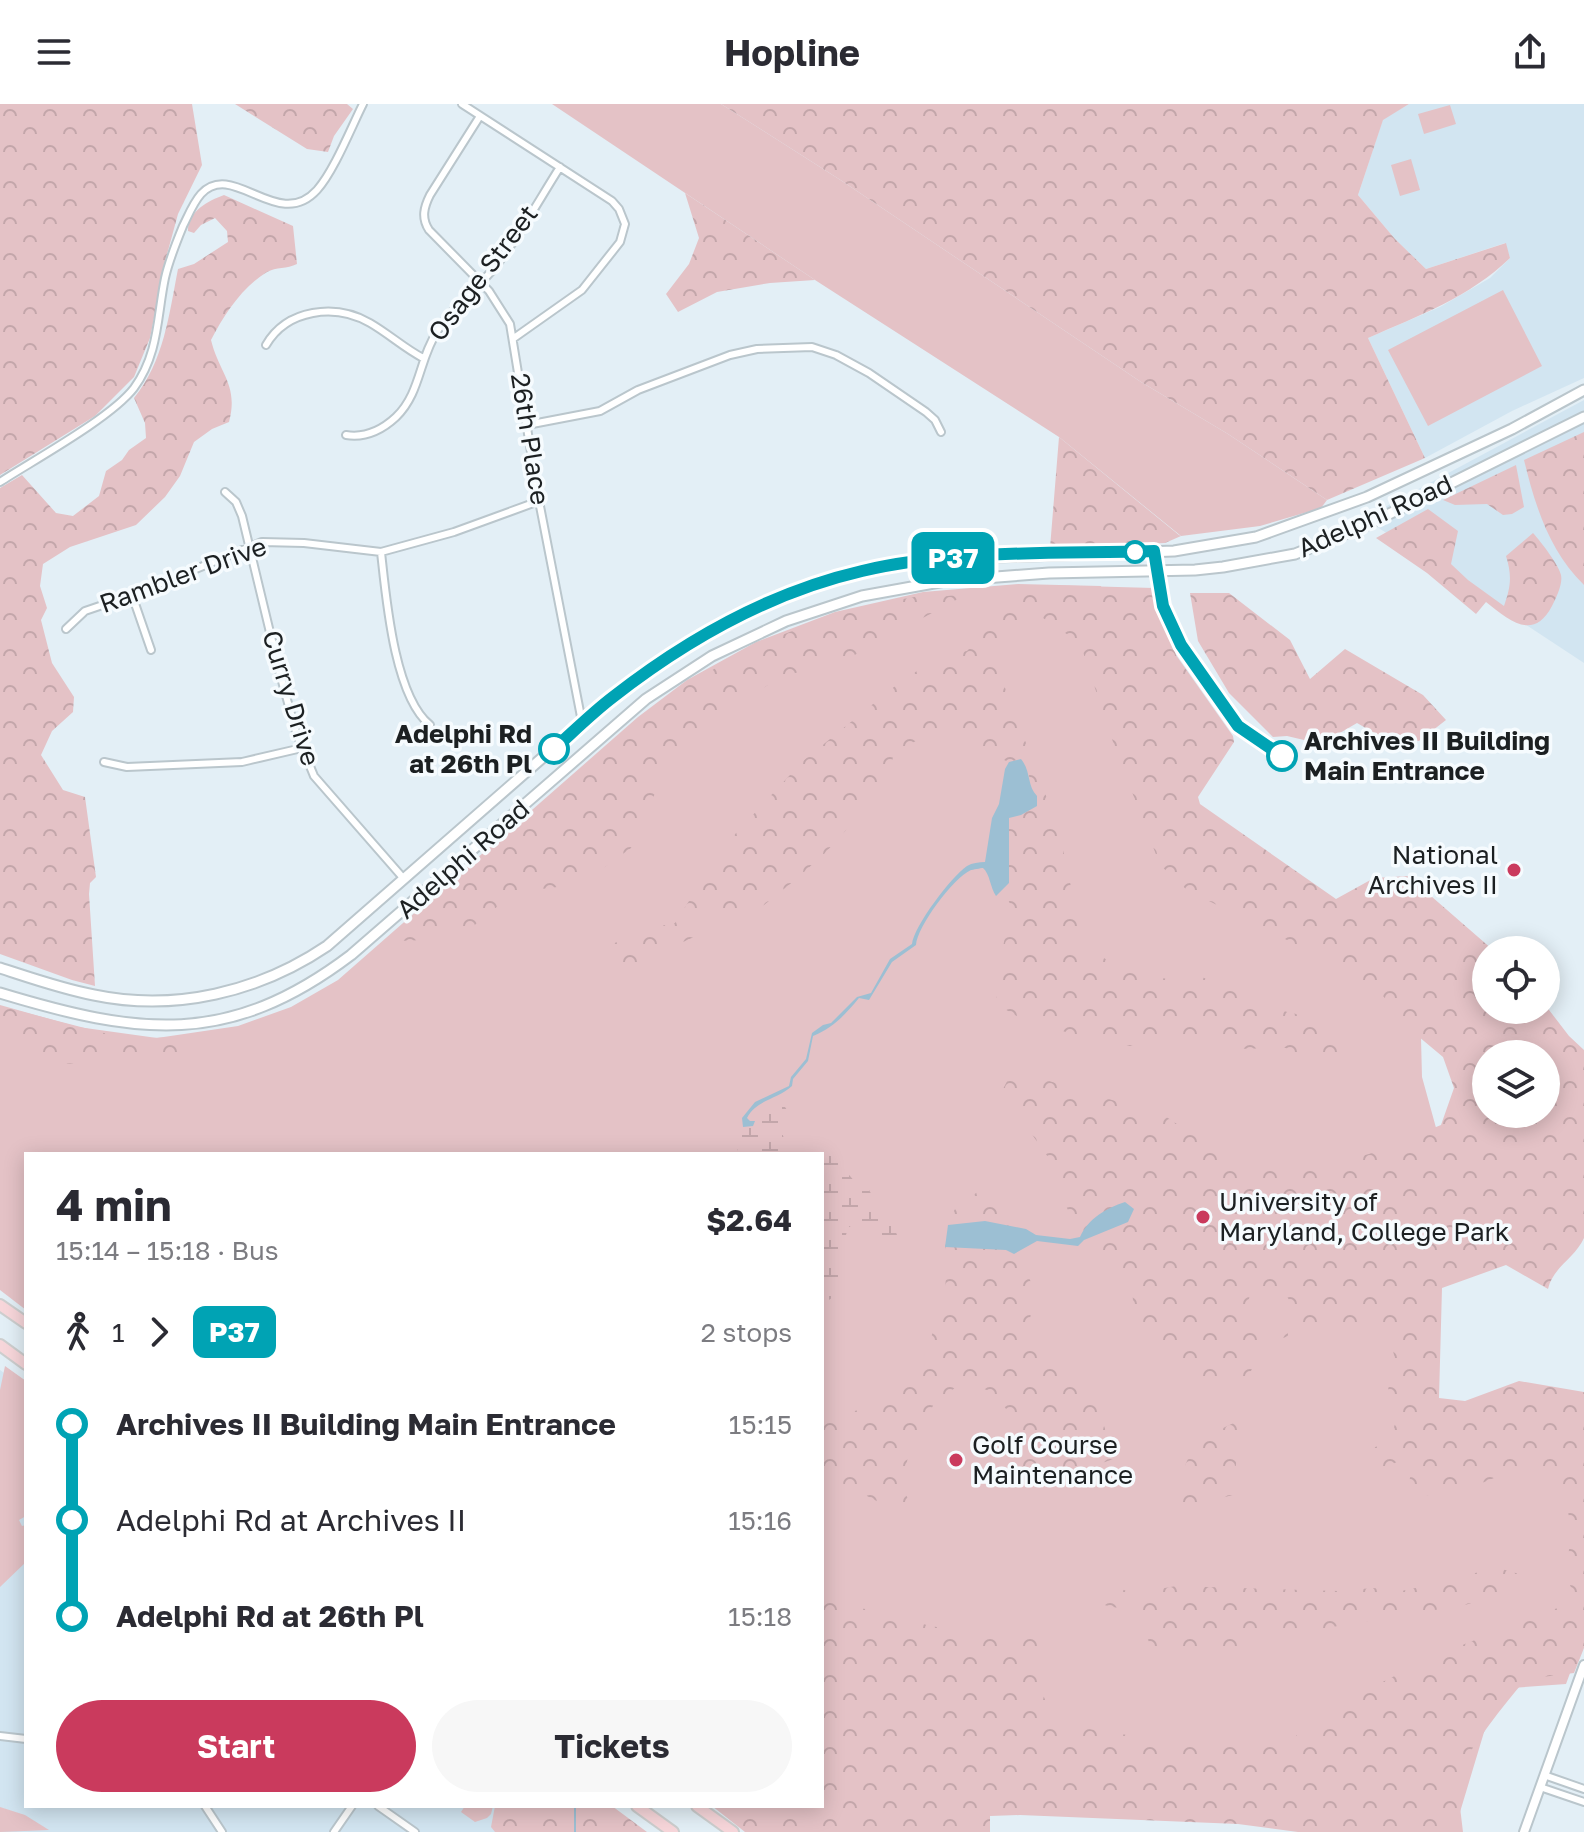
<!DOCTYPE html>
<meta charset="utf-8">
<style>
body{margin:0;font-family:"Golos Text",sans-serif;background:#f7f7f7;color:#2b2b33;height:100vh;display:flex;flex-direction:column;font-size:30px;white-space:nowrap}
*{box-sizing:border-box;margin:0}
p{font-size:26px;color:#7c7c81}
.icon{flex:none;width:44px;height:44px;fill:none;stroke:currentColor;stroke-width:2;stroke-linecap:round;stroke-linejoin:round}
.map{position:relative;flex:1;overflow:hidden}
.side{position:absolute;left:24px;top:1048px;width:800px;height:656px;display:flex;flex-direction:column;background:#fff;border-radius:0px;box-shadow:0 4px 20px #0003}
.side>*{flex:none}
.badge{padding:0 16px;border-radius:12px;font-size:28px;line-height:52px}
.fabs{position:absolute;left:1472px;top:832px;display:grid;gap:16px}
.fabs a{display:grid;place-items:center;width:88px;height:88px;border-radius:50%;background:#fff;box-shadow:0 4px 20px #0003;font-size:40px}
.map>.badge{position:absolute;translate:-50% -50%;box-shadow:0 0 0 4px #fff}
.legs{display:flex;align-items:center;gap:12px;height:88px;padding:0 32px;font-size:26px}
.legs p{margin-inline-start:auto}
.head{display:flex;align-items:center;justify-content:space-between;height:136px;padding:0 32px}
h1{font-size:44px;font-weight:700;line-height:60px}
.button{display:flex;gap:16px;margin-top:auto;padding:16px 32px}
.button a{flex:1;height:92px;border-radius:48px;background:#ca3a5d;color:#fff;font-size:32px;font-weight:700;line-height:92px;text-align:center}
.button a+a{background:#f7f7f7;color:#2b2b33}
ul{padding:0 32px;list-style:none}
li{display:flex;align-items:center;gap:28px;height:96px;font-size:30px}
li i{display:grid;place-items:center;width:12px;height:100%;margin:0 10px;background:currentColor}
li i::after{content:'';width:20px;height:20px;margin:-10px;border:6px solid;border-radius:50%;background:#fff}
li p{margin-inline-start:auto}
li:first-child i{background:linear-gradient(#0000 50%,currentColor 0)}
li:last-child i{background:linear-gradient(currentColor 50%,#0000 0)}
header{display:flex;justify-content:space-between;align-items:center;height:104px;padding:0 32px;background:#fff;font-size:36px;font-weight:700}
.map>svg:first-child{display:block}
.built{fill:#d2e5f1}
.grass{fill:#e4c2c6}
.forest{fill:url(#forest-crowns);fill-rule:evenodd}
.wetland{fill:url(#wetland-marsh)}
.water{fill:#9cbfd3}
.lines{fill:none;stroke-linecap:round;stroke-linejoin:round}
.stream{stroke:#9cbfd3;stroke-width:2}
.minor-casing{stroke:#bac6cc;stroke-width:10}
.tertiary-casing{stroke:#bac6cc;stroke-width:12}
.secondary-casing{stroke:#bac6cc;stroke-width:13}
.primary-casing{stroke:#cdcece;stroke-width:14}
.minor{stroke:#fff;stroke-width:6}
.tertiary{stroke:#fff;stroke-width:8}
.secondary{stroke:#fff;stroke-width:9}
.primary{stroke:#f7d6da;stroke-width:10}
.line-1-casing{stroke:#fff;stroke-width:18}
.line-1{stroke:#00a3b4;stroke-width:12}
.stop-1-dot{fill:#fff;stroke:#00a3b4;stroke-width:4}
.poi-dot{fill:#ca3a5d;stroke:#f6fbfe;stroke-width:3}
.labels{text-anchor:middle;stroke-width:7;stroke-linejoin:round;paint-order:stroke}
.street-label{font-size:26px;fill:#1c2022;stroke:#f6fbfe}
.stop-label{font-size:26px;font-weight:bold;fill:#1c2022;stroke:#f6fbfe;text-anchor:end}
.poi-label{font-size:26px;fill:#1c2022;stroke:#f6fbfe;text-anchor:start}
</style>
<header><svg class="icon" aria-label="menu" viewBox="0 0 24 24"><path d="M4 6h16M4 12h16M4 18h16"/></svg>Hopline<svg class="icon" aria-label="share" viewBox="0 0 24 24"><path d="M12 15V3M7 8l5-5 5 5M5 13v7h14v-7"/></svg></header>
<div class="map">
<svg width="1584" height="1728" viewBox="0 0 1584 1728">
<defs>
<pattern id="forest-crowns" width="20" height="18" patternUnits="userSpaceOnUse" patternTransform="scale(2)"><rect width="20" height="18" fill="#e4c2c6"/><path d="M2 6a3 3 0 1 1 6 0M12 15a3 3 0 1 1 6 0" fill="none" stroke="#c3a6aa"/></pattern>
<pattern id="wetland-marsh" width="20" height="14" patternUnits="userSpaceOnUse" patternTransform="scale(2)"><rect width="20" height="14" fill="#e4c2c6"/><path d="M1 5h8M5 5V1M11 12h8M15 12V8" fill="none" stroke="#c3a6aa"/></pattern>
</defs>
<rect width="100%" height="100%" fill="#e3eff6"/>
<path class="built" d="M1409,0H1584V274L1512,307L1425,354L1368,234L1440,203L1490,174L1510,154L1505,139L1426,165L1395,135L1358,91L1383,15Z
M1584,296V559L1359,411L1385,403Z
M0,1266L26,1285V1702H566L637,1728H0Z"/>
<path class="grass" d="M552,0H721L842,77L1141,278L1228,330L1327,396L1321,404L1260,422L1181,432L1059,333L815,176Z
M1450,1L1456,20L1424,30L1418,10Z
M1411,55L1420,86L1400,92L1391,61Z
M1503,186L1542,262L1428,322L1388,246Z
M1018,480L1101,482L1180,764L1420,895L1422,973L1438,1031L1433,1319L1584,1321V1531L1566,1580L1497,1585L1454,1728L1239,1713L822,1702V1050H26V1206L0,1186V901L78,923L157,934L238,922L291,903L338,876L638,613L687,576L756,538L835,508L923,488Z
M5,1262L26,1277V1412L19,1416L22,1422L26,1421V1458L0,1483V1286Z
M465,1702H493L491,1710L487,1714L475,1718L461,1708Z
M0,1703L25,1711L49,1726L0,1728Z"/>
<path class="forest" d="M0,0H192L202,61L178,110L166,154L150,234L134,273L95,312L0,371Z
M235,0H347L353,5L334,32L328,48L307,45Z
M721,0H1409L1383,16L1358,91L1395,135L1426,165L1506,139L1510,154C1470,193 1418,212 1368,234L1425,354L1327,396L1228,330L1141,278L842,77Z
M685,89L815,176L770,179L717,188L678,208L666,190L689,160L699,134Z
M224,91L293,122L297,160C287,165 276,163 267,168C242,183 224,211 211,236C219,269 239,281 229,318L212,325L194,338L180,372L165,393L136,421L70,443L43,460L40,482L47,504L41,516L52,559L74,593L73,608L52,627L41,651L63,686L85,693L96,773L90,779L89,790L95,882L72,876L0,850V384L22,371L56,409L73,412L99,392L106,367L122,356L129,346L146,334L145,319L134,294C164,257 169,211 178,165L194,160L228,138L227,127L215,114L201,121L194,129L188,127C188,107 208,97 224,91Z
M1584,328V481C1549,447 1535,401 1524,356Z
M1059,333L1179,431L1181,432L1165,439L1050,444Z
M1516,361L1524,403L1512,410L1503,411L1487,400L1455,401L1443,396Z
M1428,405L1458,427L1451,460L1468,476L1504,502C1511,483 1512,471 1506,452L1533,429C1541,438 1559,461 1561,471C1563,480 1556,494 1552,502C1533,538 1509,516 1486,498L1476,510L1427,469L1376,434Z
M1045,481L1154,484L1176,551L1233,632L1234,638L1198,693L1200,700L1336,795L1374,774L1408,772L1493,846H1486V906H1546V902L1569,932L1584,946V1134C1575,1154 1553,1163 1548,1185L1506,1161L1442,1184L1439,1294L1465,1297L1519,1277L1584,1288V1544L1574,1569L1526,1575C1500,1605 1477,1636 1456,1670L1463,1728H1298L1238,1720L1020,1711L990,1712V1728H745L712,1702H822V1492L836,1500L883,1508L930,1522L986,1530L1027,1529L1044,1544L1040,1584L1051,1609L1076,1623L1147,1634L1270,1640L1293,1634L1346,1596L1439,1550L1578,1496L1565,1472L1572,1426L1565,1395L1545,1370L1506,1369L1470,1384L1417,1393L1405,1389L1413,1365L1405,1355L1374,1367L1360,1359L1367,1347L1390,1336L1395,1320L1386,1294L1395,1256L1390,1232L1362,1223L1300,1219L1286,1190L1267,1183L1251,1186C1246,1205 1247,1214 1260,1228L1288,1224V1232C1265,1241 1257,1255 1246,1276L1211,1284L1199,1281L1158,1230L1134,1210L1132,1184L1106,1156L1068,1106L1058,1086L1048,1053L1019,1012L1003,985L1013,966L1165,1012L1211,1043L1256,1064L1300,1068L1369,1050L1441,1021L1454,984L1443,953L1400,917L1384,893L1299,842L1187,786L1160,761L1114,641L1080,539L1043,514H1034L1029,520L1006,523L994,549L999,568L1059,726L1083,840L1110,858L1145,870L1176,877L1201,873L1251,888L1279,906L1309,913L1338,927L1345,942L1342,961L1322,963L1286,944L1232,945L1206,932L1184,943L1154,934L1130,942L1097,936L1027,918L996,900L1002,848L1011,802L1004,787L1009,779V714L1021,711C1029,691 1036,674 1021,655L1009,658L989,650L945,624L894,647L890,670L873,690L860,711L825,749L795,776L764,801L740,813C726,805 708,805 696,817L698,831L664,847L632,870L598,862V847L642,826L675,819L724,742L803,657L900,578L940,552L967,547L991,522L1002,489L1009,487V483ZM1486,950H1546V1010H1486Z
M1190,489H1229L1290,536L1310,575L1345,545L1423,591L1446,616L1419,637L1390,638L1357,619L1321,640L1287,632L1273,633L1229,589L1198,537Z
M937,490L938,493L967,490L838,560L781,572L722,612L667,662L631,744L581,780L534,786L498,802L471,824L425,836L398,837C463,777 528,716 596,659C615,643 630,624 649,609C731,545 833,502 937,490Z
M0,902L127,935L201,932L213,935L164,956L149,949L105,958L39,961L0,927Z
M979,1087L1003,1105L1021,1160L1035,1185L1029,1221L1091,1287L1116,1354L1066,1372L1021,1371C1019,1342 1016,1307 991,1288C983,1283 969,1282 960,1280L934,1300L910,1343L902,1382L919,1419L842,1379L822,1382V1320L870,1301L925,1253L944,1192L947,1166L944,1123L957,1102Z
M1241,1315L1234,1378L1237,1390L1176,1405C1178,1383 1183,1353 1201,1338C1211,1328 1229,1322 1241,1315Z
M1495,1463L1526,1472L1516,1485L1465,1501L1259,1535L1216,1550L1152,1546C1137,1501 1128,1507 1086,1497L1106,1482L1137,1489L1176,1482L1339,1487L1373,1484L1401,1487L1449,1477Z
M495,1702H612L647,1728H495L491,1723Z"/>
<path class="wetland" d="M770,998L778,1003H785L787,1006L781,1014L783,1032L794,1050H737L738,1046L725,1026L742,1019Z
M825,1043L856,1079L869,1086L883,1110L892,1118L897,1131L888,1136C877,1132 875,1127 867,1119L856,1118L848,1124C845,1134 842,1145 841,1156C839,1178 846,1188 822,1200V1050H816Z"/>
<path class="water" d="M1021,655C1031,667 1027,682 1037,692V702L1021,711L1009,714V779L996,792C990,783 990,770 983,764C981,764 972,766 971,766C953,774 917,823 916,841L892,858L869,896L859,894C844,912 834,923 813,932L808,957L793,975L792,982C778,995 756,996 747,1014L750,1017H755L753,1022L743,1023L742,1014L755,998L789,982L791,973L806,955L812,929L823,921L831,919L857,893L871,889L890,855L912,840C914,822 951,773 967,762C972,759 979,758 985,758L992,714L999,700L1005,665L1009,658Z
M1125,1098L1134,1105L1128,1118L1084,1136L1078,1142L1037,1137L1014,1150L1006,1146L945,1143L948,1121L985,1117L1026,1125L1036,1131L1070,1135L1080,1133C1088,1115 1106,1104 1125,1098Z"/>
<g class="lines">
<path class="stream" d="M575,1728V1702"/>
<defs>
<path id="minor" d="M462,0L612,97L619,105L625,120L620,138L582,186L514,234
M480,12L430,91C424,103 421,114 429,126L489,187L510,220L539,397L582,618
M266,241C287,205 335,199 370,219C389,230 404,244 423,254
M527,321L600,307L638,286L730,251L757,245L812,243L836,251L869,269L926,308L935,316L941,328
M346,331C365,334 382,326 396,313C421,289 419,254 438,226C454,201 478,184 496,162C520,131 539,96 560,63
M0,378C34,356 111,314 134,284C159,250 157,212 165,174C169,156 176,139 183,122C188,112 193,99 201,90C233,55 278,129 317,86C334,67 351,24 363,0
M225,388L236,398L242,412L280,570L296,628L314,672L404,775
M381,448C386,493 394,592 430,621
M132,491L151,546
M66,525L85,507L132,491L262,438L304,439L381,448L454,428L539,397
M104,658L127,663L242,658L302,644
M0,1632L26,1635
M1544,1671L1584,1685
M1540,1683L1584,1698
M205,1702L222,1728
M378,1702L415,1728
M334,1728L352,1702"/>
<path id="tertiary" d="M1524,1728L1584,1561"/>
<path id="secondary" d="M0,864C31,874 62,885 94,891C175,908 259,888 327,842L613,592L681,544L728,518L794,487L862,467L939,455L1174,447L1256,433L1367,393L1512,325L1584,286
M0,889C139,931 228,944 351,851L646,595L712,552L786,517L862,492L945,477L1049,469L1195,466L1223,463L1295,450L1365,422L1584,313"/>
<path id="primary" d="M0,1201L26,1219
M0,1241L26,1260
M637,1702L673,1728
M697,1702L733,1728"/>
</defs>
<use href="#minor" class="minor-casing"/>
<use href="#tertiary" class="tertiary-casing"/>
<use href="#secondary" class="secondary-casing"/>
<use href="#primary" class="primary-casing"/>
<use href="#minor" class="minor"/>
<use href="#tertiary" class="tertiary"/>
<use href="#secondary" class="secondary"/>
<use href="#primary" class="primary"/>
</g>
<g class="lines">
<defs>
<path id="line-1" d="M554,645C573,628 592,609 613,593C686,536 771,488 862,467C956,445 1057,450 1154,447L1163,502L1181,541L1238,622L1282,652"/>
</defs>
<use href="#line-1" class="line-1-casing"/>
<use href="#line-1" class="line-1"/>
</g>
<g class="stop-1-dot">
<circle cx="1135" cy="448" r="10"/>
<circle cx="554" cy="645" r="14"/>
<circle cx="1282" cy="652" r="14"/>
</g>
<g class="poi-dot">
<circle cx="1514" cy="766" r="8"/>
<circle cx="1203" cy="1113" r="8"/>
<circle cx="956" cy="1356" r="8"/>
</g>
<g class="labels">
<g class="street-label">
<text transform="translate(483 169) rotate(-53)" y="9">Osage Street</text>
<text transform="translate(530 335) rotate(81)" y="9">26th Place</text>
<text transform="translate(1375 412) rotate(-24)" y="9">Adelphi Road</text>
<text transform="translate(183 471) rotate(-20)" y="9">Rambler Drive</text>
<text transform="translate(291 594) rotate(73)" y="9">Curry Drive</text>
<text transform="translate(463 755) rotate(-41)" y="9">Adelphi Road</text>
</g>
<g class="stop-label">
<text x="532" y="639">Adelphi Rd<tspan x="532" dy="30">at 26th Pl</tspan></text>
<text x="1304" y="646" text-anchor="start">Archives II Building<tspan x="1304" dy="30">Main Entrance</tspan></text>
</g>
<g class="poi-label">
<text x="1498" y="760" text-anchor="end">National<tspan x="1498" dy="30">Archives II</tspan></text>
<text x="1219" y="1107">University of<tspan x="1219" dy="30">Maryland, College Park</tspan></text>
<text x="972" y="1350">Golf Course<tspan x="972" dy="30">Maintenance</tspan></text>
</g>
</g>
</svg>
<div class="fabs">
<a><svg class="icon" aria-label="locate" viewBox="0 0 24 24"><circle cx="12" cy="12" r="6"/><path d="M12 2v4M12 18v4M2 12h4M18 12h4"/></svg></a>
<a><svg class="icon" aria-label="layers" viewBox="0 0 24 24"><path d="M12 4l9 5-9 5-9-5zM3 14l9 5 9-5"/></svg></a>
</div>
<b class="badge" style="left:953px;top:454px;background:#00a3b4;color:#fff">P37</b>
<section class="side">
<div class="head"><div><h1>4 min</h1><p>15:14 – 15:18 · Bus</p></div><b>$2.64</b></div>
<div class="legs"><svg class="icon" aria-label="walk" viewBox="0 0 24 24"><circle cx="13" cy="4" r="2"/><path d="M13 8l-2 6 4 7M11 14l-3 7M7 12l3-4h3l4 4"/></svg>1<svg class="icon" aria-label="forward" viewBox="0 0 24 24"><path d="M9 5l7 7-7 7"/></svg><b class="badge" style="background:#00a3b4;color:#fff">P37</b><p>2 stops</p></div>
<ul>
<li><i style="color:#00a3b4"></i><b>Archives II Building Main Entrance</b><p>15:15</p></li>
<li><i style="color:#00a3b4"></i><span>Adelphi Rd at Archives II</span><p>15:16</p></li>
<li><i style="color:#00a3b4"></i><b>Adelphi Rd at 26th Pl</b><p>15:18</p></li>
</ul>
<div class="button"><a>Start</a><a>Tickets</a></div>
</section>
</div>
